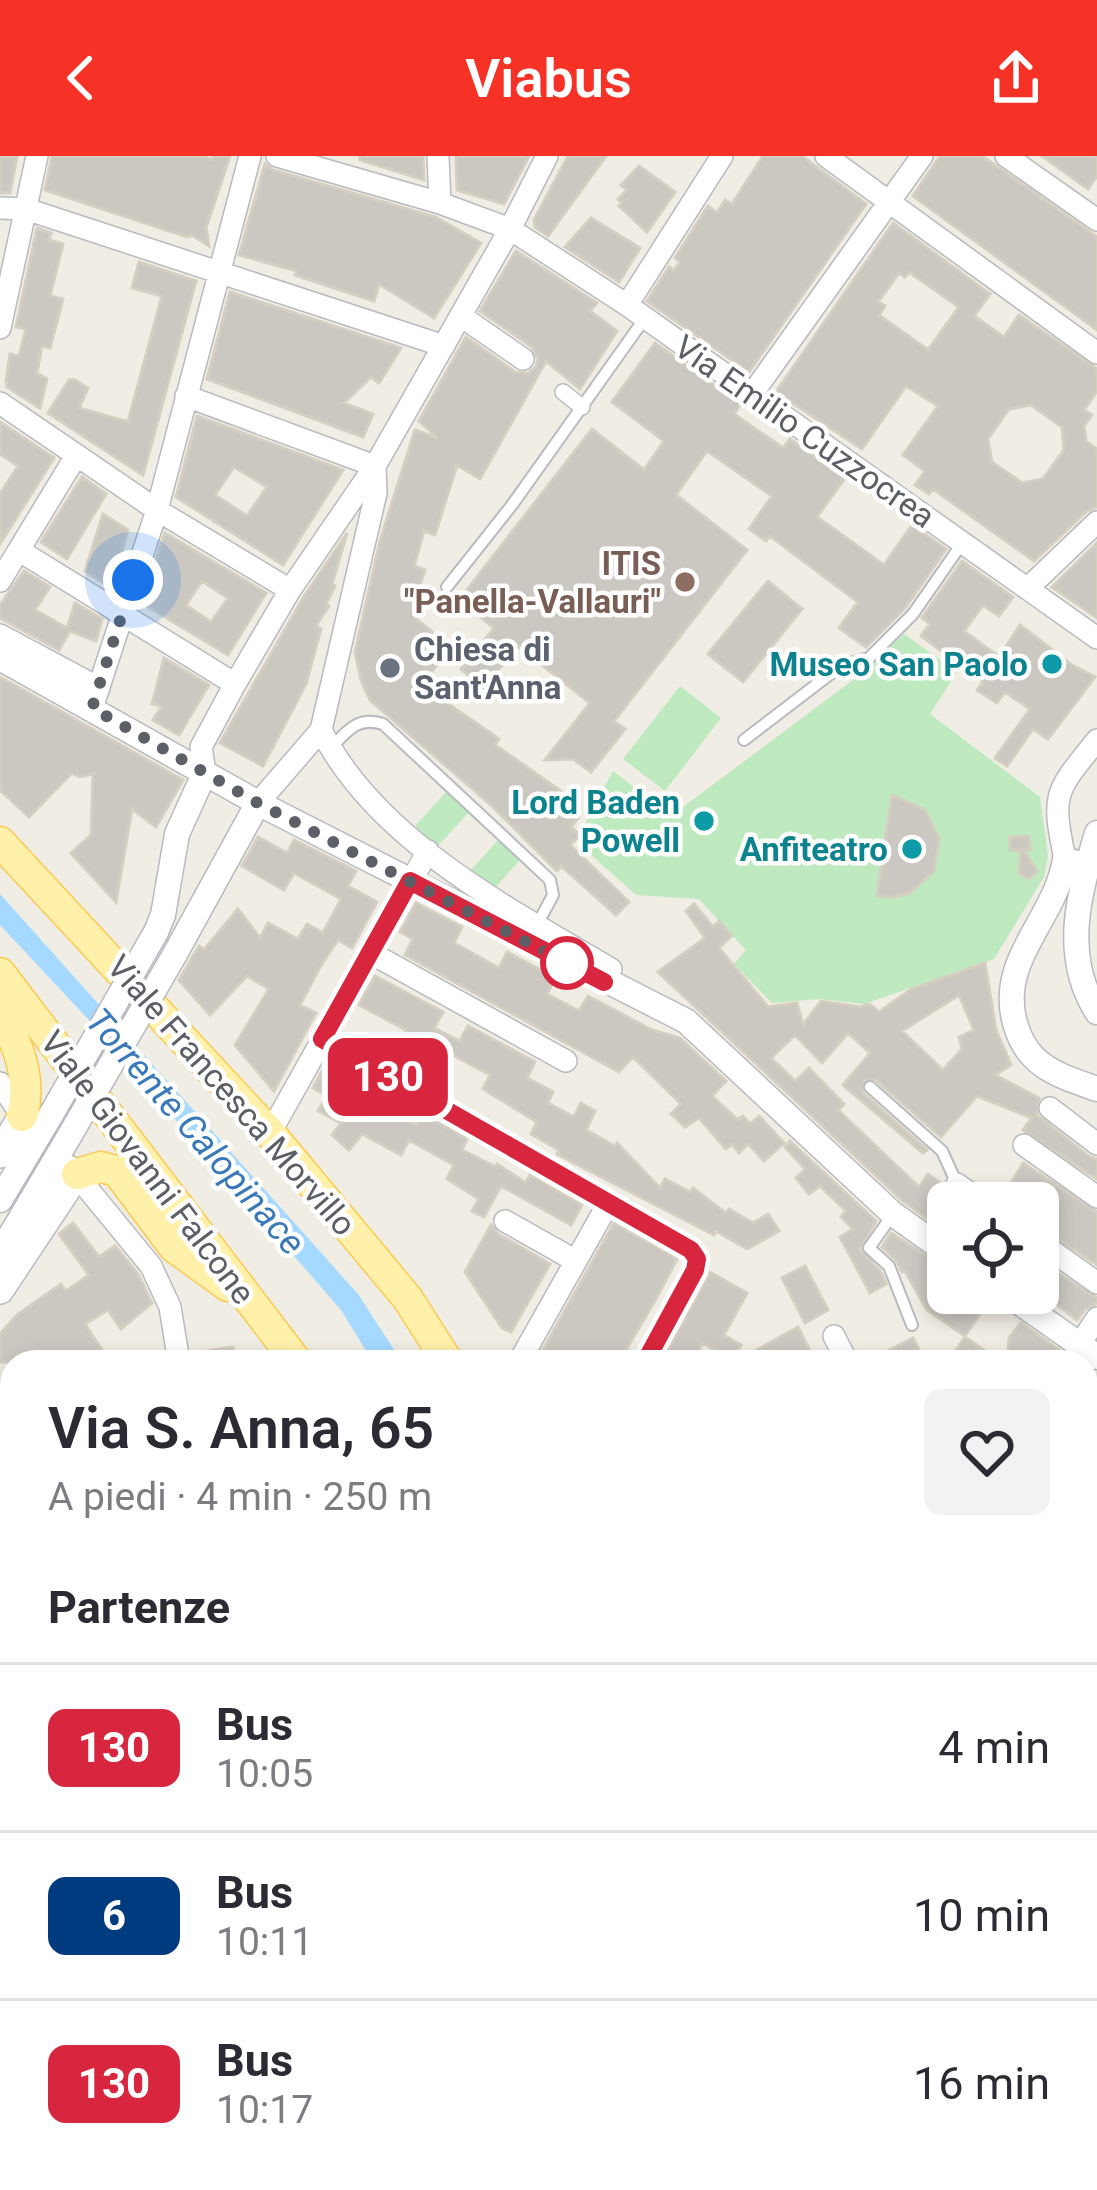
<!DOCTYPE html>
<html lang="it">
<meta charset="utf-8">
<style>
body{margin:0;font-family:Roboto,sans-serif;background:#f2f2f3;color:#2b2b33;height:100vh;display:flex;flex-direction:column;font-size:45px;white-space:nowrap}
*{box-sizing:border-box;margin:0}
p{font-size:39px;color:#7c7c81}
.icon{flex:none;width:66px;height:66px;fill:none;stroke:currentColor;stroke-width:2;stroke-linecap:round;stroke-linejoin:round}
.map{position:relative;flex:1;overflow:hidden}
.panel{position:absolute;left:0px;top:1194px;width:1098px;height:840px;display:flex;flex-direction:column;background:#fff;border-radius:36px 36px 0 0;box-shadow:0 6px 18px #0003}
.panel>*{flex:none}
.badge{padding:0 24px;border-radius:18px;font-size:42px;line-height:78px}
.buttons{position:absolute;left:927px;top:1026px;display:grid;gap:24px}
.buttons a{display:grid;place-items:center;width:132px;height:132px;border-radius:18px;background:#fff;box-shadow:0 6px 18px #0003;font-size:60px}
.you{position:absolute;width:60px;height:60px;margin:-30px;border:9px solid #fff;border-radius:50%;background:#1a73e8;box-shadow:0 0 0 18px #1a73e833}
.map>.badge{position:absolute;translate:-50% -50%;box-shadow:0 0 0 6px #fff}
h2{padding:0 48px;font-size:45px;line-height:108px}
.round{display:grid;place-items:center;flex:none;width:126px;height:126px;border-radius:18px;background:#f2f2f3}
.overview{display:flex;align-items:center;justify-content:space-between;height:204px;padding:0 48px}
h1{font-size:57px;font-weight:600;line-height:90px}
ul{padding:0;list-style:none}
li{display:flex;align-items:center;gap:36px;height:168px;padding:0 48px;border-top:3px solid #e1e1e2}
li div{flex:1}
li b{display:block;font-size:45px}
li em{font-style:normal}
li .badge{min-width:132px;font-weight:700;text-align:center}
header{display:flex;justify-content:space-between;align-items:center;height:156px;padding:0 48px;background:#f53225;color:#fff;font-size:54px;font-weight:600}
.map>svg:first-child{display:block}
.green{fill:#bfe9bf}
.water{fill:#a5d9ff}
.building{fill:#cbc8c1;stroke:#d5cfc2;stroke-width:3;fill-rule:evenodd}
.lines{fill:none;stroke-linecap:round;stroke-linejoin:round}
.service-casing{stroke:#b7babf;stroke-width:14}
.pedestrian-casing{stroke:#b7babf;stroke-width:18}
.minor-casing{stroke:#b7babf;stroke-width:24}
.tertiary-casing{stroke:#b7babf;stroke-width:27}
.secondary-casing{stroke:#b8bbc1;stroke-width:30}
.primary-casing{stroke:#fbca52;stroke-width:33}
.service{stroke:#fff;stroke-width:10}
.pedestrian{stroke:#fff;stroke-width:15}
.minor{stroke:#fff;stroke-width:21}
.tertiary{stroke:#fff;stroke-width:24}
.secondary{stroke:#fff;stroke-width:27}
.primary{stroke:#fff0aa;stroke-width:30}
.tertiary-bridge-casing{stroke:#b7babf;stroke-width:27;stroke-linecap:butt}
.tertiary-bridge{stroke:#fff;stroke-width:24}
.line-casing{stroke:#fff;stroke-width:27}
.line{stroke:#d7263d;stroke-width:18}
.walk{stroke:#5c6066;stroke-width:12;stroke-dasharray:0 21.6}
.education-dot{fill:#8d6e63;stroke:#fff;stroke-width:4.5}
.culture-dot{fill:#0f9aa8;stroke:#fff;stroke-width:4.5}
.worship-dot{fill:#6b7280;stroke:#fff;stroke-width:4.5}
.stop-dot{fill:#fff;stroke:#d7263d;stroke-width:6}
.labels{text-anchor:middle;stroke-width:9;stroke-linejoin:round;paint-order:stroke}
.street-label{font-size:33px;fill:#5c6066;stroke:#fff}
.education-label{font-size:33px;font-weight:bold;fill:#785e54;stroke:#fff;text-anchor:end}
.worship-label{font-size:33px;font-weight:bold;fill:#5b616d;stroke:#fff;text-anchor:start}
.culture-label{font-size:33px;font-weight:bold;fill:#0d838f;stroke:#fff;text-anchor:end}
.water-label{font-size:36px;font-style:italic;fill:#3a79b9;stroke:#fff}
</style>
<header><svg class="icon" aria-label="back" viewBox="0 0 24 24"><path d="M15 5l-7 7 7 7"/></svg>Viabus<svg class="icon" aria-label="share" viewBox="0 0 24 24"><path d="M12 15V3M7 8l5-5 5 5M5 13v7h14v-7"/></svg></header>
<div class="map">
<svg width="1097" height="2034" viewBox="0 0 1097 2034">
<rect width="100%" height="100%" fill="#f0ede4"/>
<path class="green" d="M904,478L957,516L930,558L1040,641L1048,700L1044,721L994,803L864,848L820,843L772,847L734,808L746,794L699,743L636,739L587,695L589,684L580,677L613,615L671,660L869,512Z
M680,530L721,562L665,635L623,603Z
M447,635L469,656L437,691L415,670Z
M499,683L521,703L492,735L470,715Z"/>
<path class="water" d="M0,738L358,1138L402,1206H373L341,1154L87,862L0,769Z"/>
<path class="building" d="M0,0H17L10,37H0Z
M52,0H203L212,4L213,0H230L206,72L209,90L192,79L187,81L45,34Z
M360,0H423L424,24L360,4Z
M456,0H529L504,48L457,34Z
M568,0H606L548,80L535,71L534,64Z
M763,0H802L866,48L749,216L647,145L669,111L674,114L680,106L675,102L708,50L717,57L725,44L732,48Z
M940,0H982L1097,81V174L913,40Z
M1042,0H1097V20L1088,33Z
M265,8L273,14L435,61L481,87L434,162L379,128L374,145L295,119L297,115L239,99Z
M639,10L675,36L647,76L619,50L622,47L618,43L627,34L621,29Z
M591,62L640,92L619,126L565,91Z
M893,67L990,138L974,160L1004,181L1019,159L1097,213V235L1084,254L1092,259L1084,270L1086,285L1097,293V351L1087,355L1034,405L933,333L929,338L915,329L925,315L903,299L938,250L906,230L862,293L776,236ZM909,116L959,151L928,194L879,159L885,150L878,146L899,117L905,121ZM1031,249L1062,271L1064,294L1043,323L1022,327L992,306L988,283L1009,253Z
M37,72L51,77L49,84L63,88L50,140L63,143L50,192L42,190L37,217L47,223L40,252L7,231L6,225L10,198L19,200L26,173L16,171Z
M516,95L597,147L590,155L617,175L580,233L546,205L480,323L457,309L435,379L424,375L414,410L425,414L414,446L419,447L416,463L451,491L430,518L433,526L425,532L499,583L495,589L561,635L556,641L579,661L571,671L580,679L570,689L629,746L616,759L561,710L557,715L491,649L370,544L361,524L355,496L380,385L415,274L438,282L419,265L466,181L515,216L528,217L536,211L538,203L532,191L480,155Z
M139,106L196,125L143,319L48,257L69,224H75L88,232L79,252L128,266L162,140L132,132Z
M230,136L401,192L379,227L371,221L344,247L373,258L363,281L207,223Z
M655,187L741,248L734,258L783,292L790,283L845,322L817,361L884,409L912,369L946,393L905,452L866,491L839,472L858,446L770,380L766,385L749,373L772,340L707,295L676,339L747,394L614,565L625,573L591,616L573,603L545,604L590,547L518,490L484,532L461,513L494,472L459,444L592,273L644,314L664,285L612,246Z
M197,260L343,314L283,409L176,341ZM234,311L267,331L247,360L215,339Z
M0,266L54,302L0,388V338L18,310L0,298Z
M82,321L106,338L67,403L41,386Z
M103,358L128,374L112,432L85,415Z
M165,377L266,437L228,499L142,447ZM202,425L228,442L211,466L186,449Z
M347,377L332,428L335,430L326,448L329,450L316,470L321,473L306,528L263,610L220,587L303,442Z
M1097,387V462L1052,431Z
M962,405L1013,441L999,460L983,449L964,475L999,501L1020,469L1072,509L1095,521L1048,583L1033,573L1007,610L995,602L1030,553L1005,536L997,547L977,534L983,526L921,480L930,468L922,462Z
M24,415L50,431L35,454L67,472L75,447L102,463L96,485L70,475L59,494L0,462V449Z
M768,425L802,453L743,526L708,498Z
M164,502L209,529L179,579L153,564L162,550L152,548Z
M0,521L183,624L156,671L132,653L116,746L71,697L91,679L93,618L80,621L72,617L29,661L0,634Z
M892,639L925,654L939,683L934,715L910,737L894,741L877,740Z
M1029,680L1030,694H1024L1037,715L1029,723L1019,717L1021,694H1010V681Z
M258,681L287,697L294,684L356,715L348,730L377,746L352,792L338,784L320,811L300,849L316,857L274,935L235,889L269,833L247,820L210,859L179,824L199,790L204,794L238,753L260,782L268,767L298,783L307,768L323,777L341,743L294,717L284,734L242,710Z
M416,747L462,771L454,787L499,812L507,796L555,822L547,838L579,855L588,840L652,874L680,882L726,925L712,940L738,964L743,960L750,968L759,960L784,987L764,1005L748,988L739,997L732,988L726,993L699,962L685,971L671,958L681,948L633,901L619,916L405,799L413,783L400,776Z
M694,748L713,771L719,765L732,780L719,792L768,851L797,847L803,869L821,845L860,851L869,848L879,856L911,833L985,807L996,874L1011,909L995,919L1039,942L1037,959L1088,1000L1097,1003V1023L1023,974L1032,962L977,940L941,981L876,924H864L863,937L927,994L923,997L843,929L870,897L848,877L822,907L795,879L771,902L795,925L809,912L844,948L838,954L919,1031L928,1018L942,1028L944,1035L958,1047H948V1057L939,1071L903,1045L658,816L705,782L686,755ZM959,839L974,874L959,881L962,893L943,914L902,875Z
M375,820L443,856L434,872L460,885L468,870L535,906L527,922L553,936L548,947L574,961L581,947L595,955L586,974L615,990L617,987L660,1032L665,1023L690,1036L693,1032L726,1057L729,1053L753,1067L768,1058L779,1075L747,1093L716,1075L714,1079L557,998L559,994L531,978L537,966L483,933L490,919L453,899L445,914L428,905L423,914L407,906L411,896L398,889L406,874L359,849Z
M328,904L374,930L367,943L417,969L423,958L467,983L462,994L496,1011L497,1008L526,1027L530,1019L582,1049L571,1069L501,1030L484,1061L472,1055L479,1043L447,1023L454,1009L409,984L401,999L362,978L349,994L332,979L341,967L318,955L327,940L313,932Z
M790,985L876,1065L860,1094L881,1116L886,1128L870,1137L840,1081L853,1073L841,1061L846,1055L820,1030L809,1038L801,1028L796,1022L805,1013L785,991Z
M1023,1007L1097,1056V1109L1038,1070V1047H999Z
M73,1067L99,1101L115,1090L138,1118L152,1147L121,1173L108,1154L85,1168L110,1206H0V1178L17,1159L61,1128L66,1135L89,1119L59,1078Z
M614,1067L677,1103L657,1141L619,1206H536Z
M491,1069L498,1078L550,1108L511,1176L502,1172L465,1116Z
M891,1077L948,1114V1137H981L990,1143L965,1180L927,1154L905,1115L902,1116L896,1104L882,1091Z
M805,1110L828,1154L805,1167L782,1122Z
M1051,1113L1097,1142V1147L1085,1153L1077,1164L1038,1134Z
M710,1116L747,1137L724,1179L741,1189L732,1204L703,1187L692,1206H662Z
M1021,1167L1065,1198L1057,1206H1007L1009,1182Z
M798,1171L813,1201L803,1206H758L753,1196Z
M965,1181L978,1190L1002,1206H948Z
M913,1182L925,1206H893L888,1195Z
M233,1191L235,1206H194L193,1197Z"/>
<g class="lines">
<defs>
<path id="service" d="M447,431L512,349L645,162
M744,584L842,509L869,502L913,458L963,386
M330,593C347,575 357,560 383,568L550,724L553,739L537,769
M870,931L942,995L957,1028
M891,1061L869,1092L889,1110L912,1169
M830,2022L837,2034"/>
<path id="pedestrian" d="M563,236L582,251"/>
<path id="minor" d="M277,0L440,47L510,73L627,149L1097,482
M438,0L440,47
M826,0L1097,197
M1006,0L1097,64
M0,52L26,53L444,190
M627,149L722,0
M461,160L523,203
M0,172L37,0
M752,238L922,0
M186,240L375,310L376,337L321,574L258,647
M0,247L157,354L290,434
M20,395L235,528
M0,425L76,300
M1028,432L1097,366
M0,479L99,532
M92,552L157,354L250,0
M321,574C375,683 509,753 611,813L604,826
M205,616L201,591L235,528L290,434L375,310L510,73L547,0
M1065,703C1051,637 1055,636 1097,584
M369,796L566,905
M322,883L691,1094L697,1104L695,1114L645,1206
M0,927L23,962
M1050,952L1097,988
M270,977L428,695
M1024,989L1097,1041
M69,1010L151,1110L170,1151L179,1206
M957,1028L984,1047
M505,1065L576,1105
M1038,1085L1097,1127
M834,1180L847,1206
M1079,1189L1097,1162
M519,1206L608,1048
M1086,1482L1097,1490
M0,1535L12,1549
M0,1654L12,1635
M0,1671L12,1716
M0,1818L12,1782
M436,2034L447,2022
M562,2034L570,2022"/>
<path id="tertiary" d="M0,502L258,647L686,865L893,1058L948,1097
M1097,677C1079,738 1061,799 1097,856
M1087,711L1065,703C1056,763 997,803 1015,867C1027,911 1058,919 1097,933
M156,776L163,759L177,678L205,616
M175,798L258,647
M0,1044L52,957
M0,1097L70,979
M1006,1137L1097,1201"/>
<path id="secondary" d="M0,998L22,960
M0,1134L77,1018"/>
<path id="primary" d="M0,686L270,977L408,1143L448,1206
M0,817L297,1206
M0,857C19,889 32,924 22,960
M77,1018L101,1011L117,1015L174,1091L228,1130
M861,2022L869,2034
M959,2022L967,2034"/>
</defs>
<use href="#service" class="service-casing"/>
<use href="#pedestrian" class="pedestrian-casing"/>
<use href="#minor" class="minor-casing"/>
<use href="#tertiary" class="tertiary-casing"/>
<use href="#secondary" class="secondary-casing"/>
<use href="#primary" class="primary-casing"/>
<use href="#service" class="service"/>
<use href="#pedestrian" class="pedestrian"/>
<use href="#minor" class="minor"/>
<use href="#tertiary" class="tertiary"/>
<use href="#secondary" class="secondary"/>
<use href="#primary" class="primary"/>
<defs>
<path id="tertiary-bridge" d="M52,957L156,776
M70,979L175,798"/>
</defs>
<use href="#tertiary-bridge" class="tertiary-bridge-casing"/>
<use href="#tertiary-bridge" class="tertiary-bridge"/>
</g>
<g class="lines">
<defs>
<path id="line" d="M604,826L410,725L322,883L691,1094L697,1103L695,1114L645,1206"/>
</defs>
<use href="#line" class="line-casing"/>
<use href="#line" class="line"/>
<path class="walk" d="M133,424L92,552L258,647L567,807"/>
</g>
<circle class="education-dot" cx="685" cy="426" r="12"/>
<g class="culture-dot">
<circle cx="1052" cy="508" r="12"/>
<circle cx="704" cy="665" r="12"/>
<circle cx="912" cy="693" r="12"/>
</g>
<circle class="worship-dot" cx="390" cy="512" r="12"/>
<circle class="stop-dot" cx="567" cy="807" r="24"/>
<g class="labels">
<g class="street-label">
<text transform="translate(805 275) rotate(35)" y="12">Via Emilio Cuzzocrea</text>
<text transform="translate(232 939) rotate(49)" y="12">Viale Francesca Morvillo</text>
<text transform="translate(148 1011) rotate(53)" y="12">Viale Giovanni Falcone</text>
</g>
<g class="education-label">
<text x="661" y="419">ITIS<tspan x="661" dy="38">"Panella-Vallauri"</tspan></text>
</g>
<g class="worship-label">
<text x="414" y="505">Chiesa di<tspan x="414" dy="38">Sant'Anna</tspan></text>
</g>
<g class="culture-label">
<text x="1028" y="520">Museo San Paolo</text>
<text x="680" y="658">Lord Baden<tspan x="680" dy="38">Powell</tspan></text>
<text x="888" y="705">Anfiteatro</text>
</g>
<g class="water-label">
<text transform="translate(196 975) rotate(49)" y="13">Torrente Calopinace</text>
</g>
</g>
</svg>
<div class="buttons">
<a><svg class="icon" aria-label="locate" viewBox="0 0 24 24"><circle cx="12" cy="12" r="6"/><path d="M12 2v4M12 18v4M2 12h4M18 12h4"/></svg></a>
</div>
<div class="you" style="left:133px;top:424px"></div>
<b class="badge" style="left:388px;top:921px;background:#d7263d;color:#fff">130</b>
<section class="panel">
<div class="overview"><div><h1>Via S. Anna, 65</h1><p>A piedi · 4 min · 250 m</p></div><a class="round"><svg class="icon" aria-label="heart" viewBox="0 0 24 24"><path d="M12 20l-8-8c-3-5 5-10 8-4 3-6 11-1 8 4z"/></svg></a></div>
<h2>Partenze</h2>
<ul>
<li><span class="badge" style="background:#d7263d;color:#fff">130</span><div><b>Bus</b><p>10:05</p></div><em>4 min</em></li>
<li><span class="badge" style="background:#003b80;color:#fff">6</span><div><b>Bus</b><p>10:11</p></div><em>10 min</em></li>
<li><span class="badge" style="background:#d7263d;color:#fff">130</span><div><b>Bus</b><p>10:17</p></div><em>16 min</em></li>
</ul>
</section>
</div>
